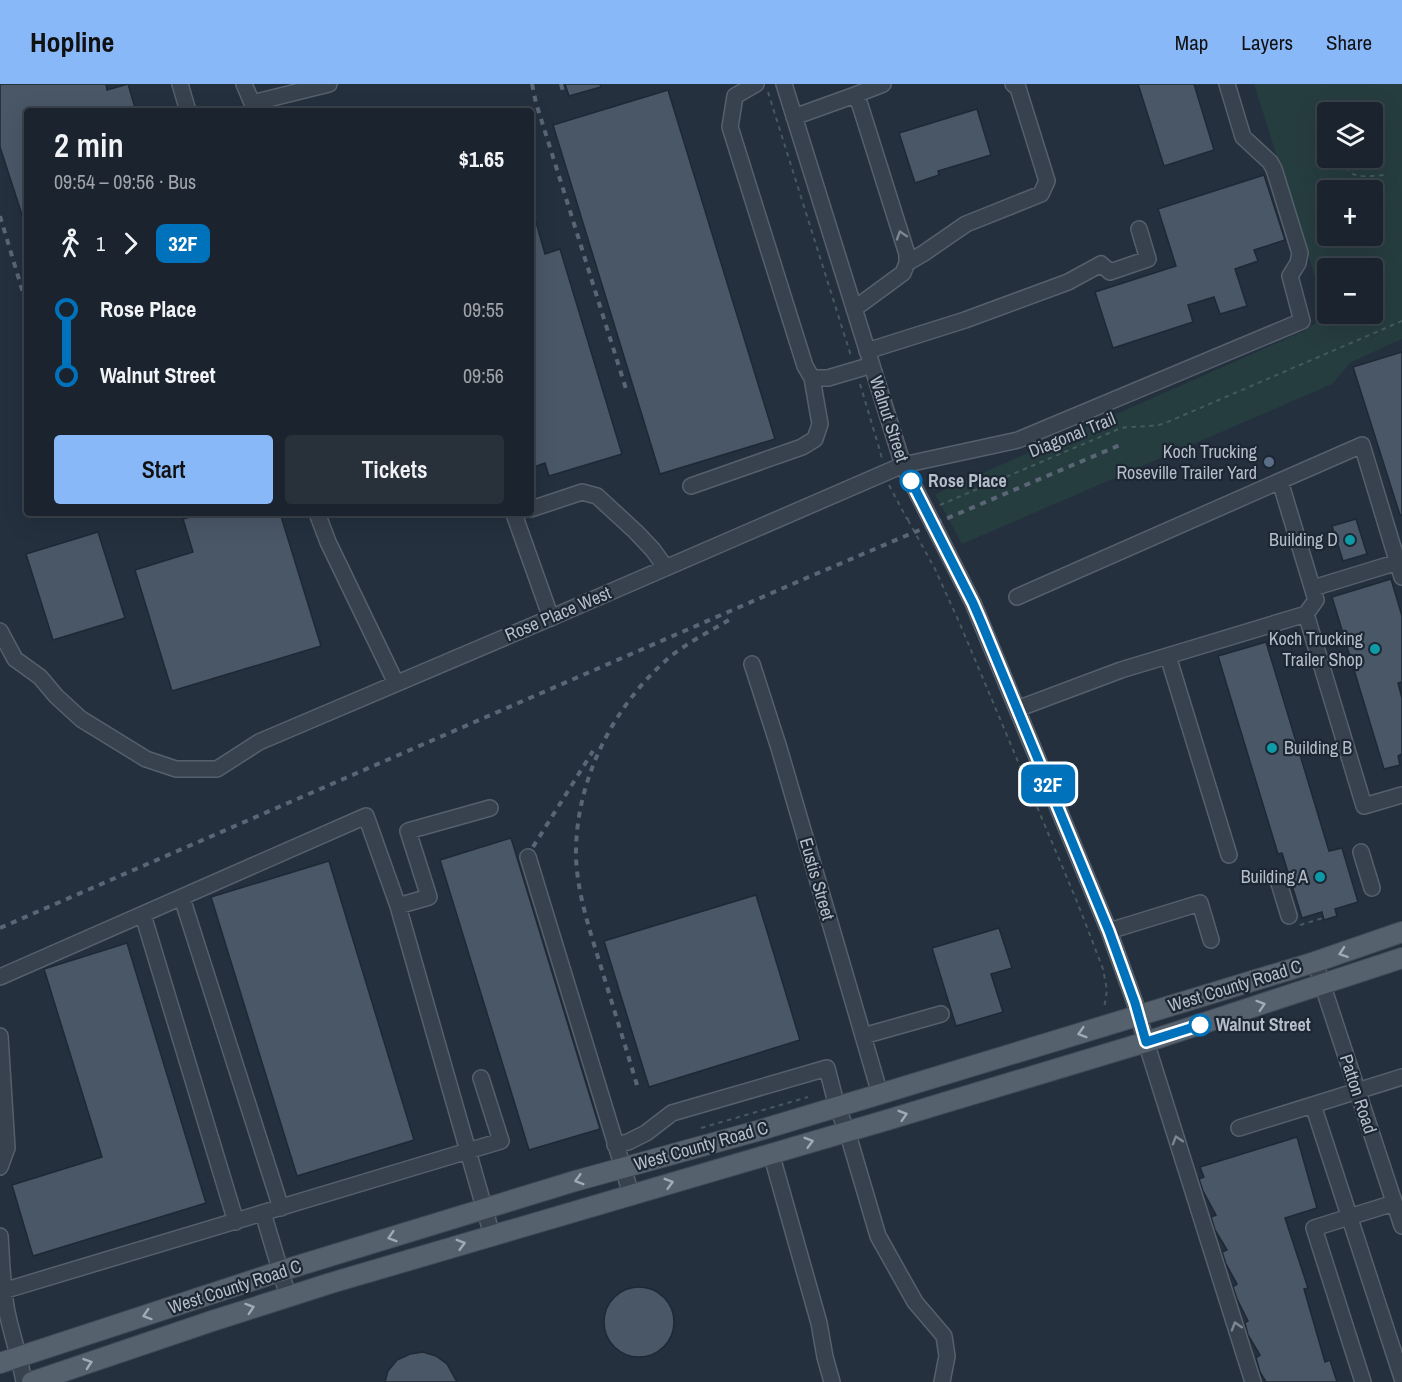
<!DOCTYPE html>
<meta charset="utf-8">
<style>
body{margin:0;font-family:"Archivo Narrow",sans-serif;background:#28303a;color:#f1f3f6;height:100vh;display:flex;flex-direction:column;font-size:22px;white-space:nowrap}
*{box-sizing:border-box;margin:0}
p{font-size:20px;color:#a0a4aa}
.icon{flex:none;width:33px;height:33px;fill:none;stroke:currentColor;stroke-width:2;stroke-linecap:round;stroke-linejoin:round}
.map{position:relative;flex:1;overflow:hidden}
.panel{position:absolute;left:24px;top:24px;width:510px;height:408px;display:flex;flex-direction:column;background:#1b242e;border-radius:6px;box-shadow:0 6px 24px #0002,0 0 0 2px #39414a}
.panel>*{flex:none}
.badge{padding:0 12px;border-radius:9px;font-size:21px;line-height:39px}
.buttons{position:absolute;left:1317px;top:18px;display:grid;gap:12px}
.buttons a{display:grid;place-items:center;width:66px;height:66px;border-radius:6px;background:#1b242e;box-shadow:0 6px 24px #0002,0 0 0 2px #39414a;font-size:30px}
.map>.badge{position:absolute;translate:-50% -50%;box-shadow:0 0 0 3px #fff}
.legs{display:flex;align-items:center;gap:9px;height:66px;padding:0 30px;font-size:20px}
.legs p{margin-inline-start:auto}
.overview{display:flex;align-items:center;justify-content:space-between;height:102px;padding:0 30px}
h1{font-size:33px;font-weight:600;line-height:45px}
.action{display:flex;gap:12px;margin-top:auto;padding:12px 30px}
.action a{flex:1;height:69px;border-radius:6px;background:#89b8f9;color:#111;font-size:24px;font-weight:600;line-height:69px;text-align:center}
.action a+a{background:#28303a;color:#f1f3f6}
ul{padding:0 30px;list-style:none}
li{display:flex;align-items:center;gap:21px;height:66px;font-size:22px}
li i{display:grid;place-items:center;width:9px;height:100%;margin:0 8px;background:currentColor}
li i::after{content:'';width:15px;height:15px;margin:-8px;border:4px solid;border-radius:50%;background:#1b242e}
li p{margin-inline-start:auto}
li:first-child i{background:linear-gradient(#0000 50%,currentColor 0)}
li:last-child i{background:linear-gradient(currentColor 50%,#0000 0)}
header{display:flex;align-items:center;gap:36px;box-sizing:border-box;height:84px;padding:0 30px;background:#89b8f9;color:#111}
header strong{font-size:28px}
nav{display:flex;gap:33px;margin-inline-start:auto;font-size:21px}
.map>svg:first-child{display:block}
.green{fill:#263d3f;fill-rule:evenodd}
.building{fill:#4a5767;stroke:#1f2935;stroke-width:1.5}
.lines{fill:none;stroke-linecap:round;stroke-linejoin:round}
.minor-casing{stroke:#56606c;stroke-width:18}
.major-casing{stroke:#414b57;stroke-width:22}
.path{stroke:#445a5c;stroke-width:2;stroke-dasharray:4.5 4.5;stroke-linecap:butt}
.minor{stroke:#38424e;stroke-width:15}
.major{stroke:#56616e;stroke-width:20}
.rail{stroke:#5a6675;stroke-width:4;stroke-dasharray:6 6;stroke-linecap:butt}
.oneway{stroke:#7c8692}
.oneway2{stroke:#a1abb7}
.line-1-casing{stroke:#fff;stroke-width:14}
.line-1{stroke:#0072bc;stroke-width:9}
.service-dot{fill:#5c6f8a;stroke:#1d2733;stroke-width:2}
.stop-1-dot{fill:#fff;stroke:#0072bc;stroke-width:3}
.culture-dot{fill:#0f9aa8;stroke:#1d2733;stroke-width:2}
.labels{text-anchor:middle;stroke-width:4.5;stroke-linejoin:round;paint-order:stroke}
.street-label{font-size:18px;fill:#b4bdc9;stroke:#1d2733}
.poi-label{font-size:18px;fill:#b4bdc9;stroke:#1d2733;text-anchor:end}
.stop-label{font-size:18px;font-weight:bold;fill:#b4bdc9;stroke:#1d2733;text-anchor:start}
</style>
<header>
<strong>Hopline</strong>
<nav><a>Map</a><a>Layers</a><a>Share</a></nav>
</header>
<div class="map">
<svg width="1402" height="1298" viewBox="0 0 1402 1298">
<rect width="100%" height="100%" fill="#24303e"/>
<path class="green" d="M1254,0H1402V255L1351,278L1332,300L962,460L935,410L1304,247L1327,231ZM1328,28H1372V74H1328ZM1328,106H1372V152H1328ZM1328,184H1372V230H1328Z"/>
<path class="building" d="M0,0H106L107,6L128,0L136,27H27V140H25L0,63Z
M565,0H600L601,3L569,12Z
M1138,0H1194L1214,66L1164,82Z
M668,6L775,355L660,390L553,41Z
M977,25L991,71L938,87L939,91L915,99L899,49Z
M1264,91L1285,156L1254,166L1258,177L1235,185L1247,222L1220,230L1214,213L1188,221L1193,238L1113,264L1095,208L1176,182L1158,125Z
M531,131H534L545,170L560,165L622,370L549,392L545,379L531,384Z
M1402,268V431H1400L1353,283Z
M204,429H280L321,562L172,607L135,486L193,468L183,435Z
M1356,435L1367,470L1343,477L1332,442Z
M98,448L125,534L53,556L26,470Z
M1391,495L1402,532V598L1398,599L1402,614V670L1398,672L1400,681L1384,685L1332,513Z
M1266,558L1329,767L1342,764L1358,818L1335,825L1337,832L1324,836L1322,828L1302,834L1282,769L1278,770L1218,572Z
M511,754L600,1045L529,1066L440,776Z
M329,777L414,1056L297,1092L211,813Z
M756,811L800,956L649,1003L604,857Z
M999,844L1012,884L991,890L1003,928L956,942L932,864Z
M127,859L206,1119L33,1172L12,1101L102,1073L44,885Z
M1297,1053L1317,1124L1285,1134L1308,1204L1304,1205L1325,1278L1330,1276L1337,1298H1266L1260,1288L1256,1274L1260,1271L1248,1251L1245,1239L1248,1237L1237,1215L1233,1203L1237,1200L1226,1180L1222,1168L1227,1166L1215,1146L1211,1133L1216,1131L1203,1107L1199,1095L1204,1093L1200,1083Z
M604 1238a35 35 0 1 1 70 0a35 35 0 1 1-70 0Z
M423,1268L436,1272L447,1280L457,1298H385L388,1287L397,1276L410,1270Z"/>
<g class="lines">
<defs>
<path id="minor" d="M180,0L188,27
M244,0L252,19L329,0
M756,0L735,12L730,43L805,282L812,294H828L872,281
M784,0L903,381L973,519L1109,847L1135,919L1146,958L1253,1298
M855,11L883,0
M794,33L855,11L860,21L907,170V179L903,189L854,225
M907,179L924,169L966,140L1041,110L1047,97L1018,4L1013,0
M867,267L965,236L1068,198L1101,180L1110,188L1148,175L1139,145
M691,402L802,363L815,355L820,340L812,294
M531,425L582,408L597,412L636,448L653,466L666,484
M317,429L328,458L396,599
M519,429L514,430L551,534
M1313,504L1398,478
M1017,513L1280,397
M1306,530L1364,722L1402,711
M0,547L15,575L40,593L56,612L81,635L146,675L176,685H217L259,658L548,535L903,381L1018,356L1302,237L1290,192L1298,179L1300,169L1274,85L1270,78L1243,53L1227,0
M1168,572L1229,771
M752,580L779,664L880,1010
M1017,625L1121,586L1306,530L1316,516L1280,397L1362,361L1402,493
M1361,768L1372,804
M528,773L631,1110
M1278,796L1289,832
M182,814L281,1124
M398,822L429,813L408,747L490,724
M143,831L236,1138
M1109,847L1200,819L1211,856
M1315,878L1402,1142
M0,893L366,732L398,822L492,1151
M0,952L7,1064L0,1083
M863,952L941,930
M1313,1021L1402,1294
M1239,1044L1402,993
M615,1061L628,1058L646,1049L672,1029L827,984L837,1023L847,1047L878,1152L915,1218L944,1252L947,1272L942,1298
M771,1069L819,1239L825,1273L832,1298
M263,1129L288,1212
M0,1152C2,1178 2,1203 7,1228C12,1252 20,1274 24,1298
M3,1207L501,1057L481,994
M1363,1298L1314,1144L1394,1119"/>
<path id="major" d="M0,1279L281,1187L575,1097L757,1047L880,1010L1315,878L1402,848
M32,1298L212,1237L331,1199L887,1036L1146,958L1402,874"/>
</defs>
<use href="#minor" class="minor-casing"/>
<use href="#major" class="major-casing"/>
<path class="path" d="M768,8L851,272
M1321,24L1328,42
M1344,74C1345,78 1347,84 1350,88C1358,95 1377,91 1387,91
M860,300L880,367L882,375
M889,401L907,435L913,433
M940,421L1121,344C1136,342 1149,343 1163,340L1402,237
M908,436L935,485L960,540L1078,820L1103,885L1107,906L1105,919L1103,925
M1300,841L1323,834
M701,1044L808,1013"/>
<use href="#minor" class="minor"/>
<use href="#major" class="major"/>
<path class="rail" d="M532,0L536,19L627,308
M561,0L564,11
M0,132L27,222
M533,763L593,667
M0,844L804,495L1120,361
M637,1001C625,961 613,922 601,883C590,847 577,809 576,772C575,696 614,620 671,572C689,558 710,547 729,536"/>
</g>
<defs><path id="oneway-chevron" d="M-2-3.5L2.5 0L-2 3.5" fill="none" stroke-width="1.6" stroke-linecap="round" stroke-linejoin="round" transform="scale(1.5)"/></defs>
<g class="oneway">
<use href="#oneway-chevron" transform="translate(901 151) rotate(-108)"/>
<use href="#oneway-chevron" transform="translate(1177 1056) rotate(-107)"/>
<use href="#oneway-chevron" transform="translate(1236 1242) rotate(-107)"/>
</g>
<g class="oneway2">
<use href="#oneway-chevron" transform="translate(1343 869) rotate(161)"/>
<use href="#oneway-chevron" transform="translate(1261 921) rotate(-18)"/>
<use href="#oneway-chevron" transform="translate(1082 949) rotate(163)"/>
<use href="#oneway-chevron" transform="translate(903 1031) rotate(-17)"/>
<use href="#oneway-chevron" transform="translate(809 1058) rotate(-16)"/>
<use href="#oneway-chevron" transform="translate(579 1096) rotate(164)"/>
<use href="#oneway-chevron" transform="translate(669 1099) rotate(-16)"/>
<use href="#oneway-chevron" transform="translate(392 1153) rotate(163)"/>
<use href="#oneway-chevron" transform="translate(461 1160) rotate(-16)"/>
<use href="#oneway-chevron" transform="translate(250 1224) rotate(-18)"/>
<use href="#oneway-chevron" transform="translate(147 1231) rotate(162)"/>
<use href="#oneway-chevron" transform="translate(88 1279) rotate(-19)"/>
</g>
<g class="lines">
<defs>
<path id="line-1" d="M911,397L973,519L982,540L1109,847L1135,919L1146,958L1200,941"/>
</defs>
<use href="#line-1" class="line-1-casing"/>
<use href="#line-1" class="line-1"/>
</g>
<circle class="service-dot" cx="1269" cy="378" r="6"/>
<g class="stop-1-dot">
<circle cx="911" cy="397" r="10"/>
<circle cx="1200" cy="941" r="10"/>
</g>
<g class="culture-dot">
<circle cx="1350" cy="456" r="6"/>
<circle cx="1375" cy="565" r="6"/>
<circle cx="1272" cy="664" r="6"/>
<circle cx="1320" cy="793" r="6"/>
</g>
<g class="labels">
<g class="street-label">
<text transform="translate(889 335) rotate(72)" y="6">Walnut Street</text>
<text transform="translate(1072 351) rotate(-22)" y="6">Diagonal Trail</text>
<text transform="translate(558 530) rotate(-23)" y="6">Rose Place West</text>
<text transform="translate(817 795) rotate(74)" y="6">Eustis Street</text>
<text transform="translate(1235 902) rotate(-17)" y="6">West County Road C</text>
<text transform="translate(1358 1010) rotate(72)" y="6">Patton Road</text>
<text transform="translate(701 1062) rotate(-16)" y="6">West County Road C</text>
<text transform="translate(235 1203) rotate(-18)" y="6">West County Road C</text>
</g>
<g class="poi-label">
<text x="1257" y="374">Koch Trucking<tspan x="1257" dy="21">Roseville Trailer Yard</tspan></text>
<text x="1338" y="462">Building D</text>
<text x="1363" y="561">Koch Trucking<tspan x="1363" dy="21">Trailer Shop</tspan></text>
<text x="1284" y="670" text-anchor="start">Building B</text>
<text x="1308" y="799">Building A</text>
</g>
<g class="stop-label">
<text x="928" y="403">Rose Place</text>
<text x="1216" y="947">Walnut Street</text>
</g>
</g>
</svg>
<div class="buttons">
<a><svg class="icon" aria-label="layers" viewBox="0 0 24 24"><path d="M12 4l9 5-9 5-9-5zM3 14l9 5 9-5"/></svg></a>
<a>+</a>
<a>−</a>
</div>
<b class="badge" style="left:1048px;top:700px;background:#0072bc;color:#fff">32F</b>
<section class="panel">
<div class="overview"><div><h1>2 min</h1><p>09:54 – 09:56 · Bus</p></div><b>$1.65</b></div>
<div class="legs"><svg class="icon" aria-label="walk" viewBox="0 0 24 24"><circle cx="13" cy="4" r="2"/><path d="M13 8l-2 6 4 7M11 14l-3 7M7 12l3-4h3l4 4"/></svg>1<svg class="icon" aria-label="forward" viewBox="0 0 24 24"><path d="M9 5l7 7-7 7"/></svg><b class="badge" style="background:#0072bc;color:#fff">32F</b></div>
<ul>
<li><i style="color:#0072bc"></i><b>Rose Place</b><p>09:55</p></li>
<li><i style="color:#0072bc"></i><b>Walnut Street</b><p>09:56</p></li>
</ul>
<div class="action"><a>Start</a><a>Tickets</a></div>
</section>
</div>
